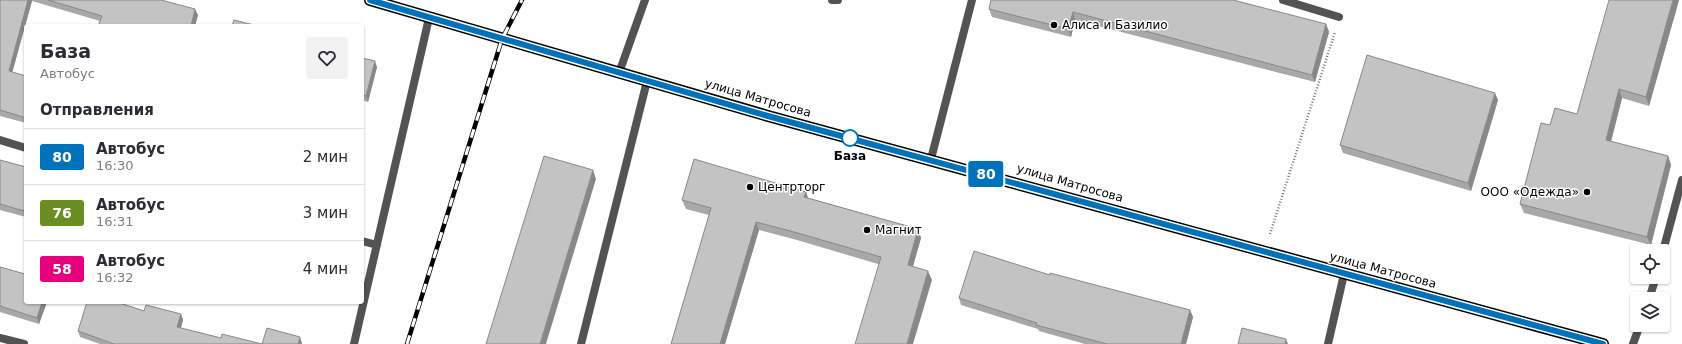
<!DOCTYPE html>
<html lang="ru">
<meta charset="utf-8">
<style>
body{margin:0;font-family:"DejaVu Sans",sans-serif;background:#f2f2f3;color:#2b2b33;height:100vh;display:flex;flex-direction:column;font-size:15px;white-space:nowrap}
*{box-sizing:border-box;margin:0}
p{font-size:13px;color:#7c7c81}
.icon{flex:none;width:22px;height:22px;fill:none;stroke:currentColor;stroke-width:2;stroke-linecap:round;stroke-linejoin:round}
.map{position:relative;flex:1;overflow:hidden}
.side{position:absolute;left:24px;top:24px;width:340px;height:280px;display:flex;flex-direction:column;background:#fff;border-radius:4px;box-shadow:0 1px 3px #0004}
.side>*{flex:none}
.badge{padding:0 8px;border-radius:3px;font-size:14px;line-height:26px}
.controls{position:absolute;left:1630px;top:244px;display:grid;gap:8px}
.controls a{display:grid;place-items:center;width:40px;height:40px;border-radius:4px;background:#fff;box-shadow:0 1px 3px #0004;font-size:20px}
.map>.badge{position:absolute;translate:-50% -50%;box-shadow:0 0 0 2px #fff}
h2{padding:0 16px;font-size:15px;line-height:36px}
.round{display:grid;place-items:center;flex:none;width:42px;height:42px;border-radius:4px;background:#f2f2f3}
.overview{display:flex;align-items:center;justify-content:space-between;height:68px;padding:0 16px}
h1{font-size:19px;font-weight:700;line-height:30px}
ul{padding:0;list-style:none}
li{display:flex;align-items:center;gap:12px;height:56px;padding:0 16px;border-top:1px solid #e1e1e2}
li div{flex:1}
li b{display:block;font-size:15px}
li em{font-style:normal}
li .badge{min-width:44px;font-weight:700;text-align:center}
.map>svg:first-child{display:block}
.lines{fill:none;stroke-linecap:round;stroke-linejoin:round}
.path{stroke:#757575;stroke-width:2.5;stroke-dasharray:1 2;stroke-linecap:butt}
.lane{stroke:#535353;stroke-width:8}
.street{stroke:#535353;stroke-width:8}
.highway{stroke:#000;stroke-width:12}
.rail-casing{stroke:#000;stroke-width:4.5}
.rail{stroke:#fff;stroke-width:3;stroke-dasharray:9;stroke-linecap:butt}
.wall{fill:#a8a8a8}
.shaded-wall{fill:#888}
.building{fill:#c3c3c3;stroke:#888}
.line-casing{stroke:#fff;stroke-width:9}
.line{stroke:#0072bc;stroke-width:6}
.poi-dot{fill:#000;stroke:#fff;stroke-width:1.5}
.stop-dot{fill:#fff;stroke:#0072bc;stroke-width:2}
.labels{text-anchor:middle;stroke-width:3;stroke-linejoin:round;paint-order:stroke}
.poi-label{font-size:12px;fill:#000;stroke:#fff;text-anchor:start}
.street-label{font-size:12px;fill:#000;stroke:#fff}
.stop-label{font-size:12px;font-weight:bold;fill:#000;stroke:#fff}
</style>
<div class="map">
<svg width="1682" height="344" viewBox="0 0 1682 344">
<rect width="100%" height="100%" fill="#fff"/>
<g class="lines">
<path class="path" d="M1270,234L1335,32"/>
<path class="lane" d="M832,0H838
M1283,0L1339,17
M619,73L645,0
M931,159L972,0
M1663,251L1682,180
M1649,299L1656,277
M581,344L647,81
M1633,344L1640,325"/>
<path class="street" d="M0,140L26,148
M362,241L377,245
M0,338L24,344
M354,344L429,18
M1328,344L1344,274"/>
<path class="highway" d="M370,0L768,116L1603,344"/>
<defs>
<path id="rail" d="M407,344L502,39L522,0"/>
</defs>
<use href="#rail" class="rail-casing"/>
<use href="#rail" class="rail"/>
</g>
<path class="wall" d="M0,0H161L198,15L195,26H98L100,21L32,1L12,72L26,76V123L0,116Z
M991,0L1326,24L1329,32L1315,82L1075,20L1071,37L992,17L989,9Z
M1679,0L1649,106L1622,98L1611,142L1668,156L1671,165L1651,245L1524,213L1520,204L1550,125L1577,114Z
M362,58L377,67L368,102L362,100Z
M1498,100L1471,191L1343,153L1340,145Z
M0,160L26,167V217L0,210Z
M806,192L808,198L918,229L921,238L913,266L932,280L797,240L759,230L725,344H671L709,215L686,209L682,200Z
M0,267L25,274L47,302L39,324L0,312Z
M1050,275L1190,310L1193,317L1186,344H1085L1039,331L1038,329L961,305L959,298Z
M144,311L181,314L183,320L181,328L221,338L262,344H100L80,337L78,331Z"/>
<path class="shaded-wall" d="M28,0H32V1L11,77L9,71Z
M1673,0H1679L1649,106L1646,97Z
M195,9L198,15L195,26H191Z
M1073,12L1075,20L1071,37L1068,29Z
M1326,24L1329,32L1315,82L1312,75Z
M375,61L377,67L368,102L366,96Z
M1619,89L1622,98L1609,149L1606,140Z
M1495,93L1498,100L1471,191L1468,183Z
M1668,156L1671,165L1651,245L1647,237Z
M593,170L596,179L546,344H540Z
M806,192L809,201L804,197Z
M756,222L759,230L725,344H720Z
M918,229L921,238L911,273L908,265Z
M928,271L932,280L913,344H907Z
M42,302H47L39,324L37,318Z
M1190,310L1193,317L1186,344H1181Z
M181,314L183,320L179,333L177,327Z
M300,337L302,343V344H298Z
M1286,339L1288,344H1285Z"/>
<path class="building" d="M0,0H28L9,71L26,76V118L0,110Z
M48,0H161L195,9L191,26H192H98L102,16Z
M991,0H1233L1326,24L1312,75L1073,12L1068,29L989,9Z
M1609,0H1673L1646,97L1619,89L1606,140L1668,156L1647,237L1520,204L1541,123L1550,125L1555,108L1577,114Z
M234,20L258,26H232Z
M1367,55L1495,93L1468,183L1340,145Z
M362,58L375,61L366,96L362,95Z
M544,156L593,170L540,344H486Z
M694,159L806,192L804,197L918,229L908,265L928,271L907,344H855L881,257L794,232L756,222L720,344H671L711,208L682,200Z
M0,160L26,167V210L24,209V211L0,204Z
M974,251L1050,275V273L1190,310L1181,344H1107L1036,325L1037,323L959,298Z
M0,267L25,274L26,270V302H42L37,318L0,306Z
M87,302H117L144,311L146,305L181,314L177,327L221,338L222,334L262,344H114L78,331Z
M267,328L300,337L298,344H262Z
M1242,328L1286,339L1285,344H1238Z"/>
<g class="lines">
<defs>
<path id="line" d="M370,0L768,116L1603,344"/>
</defs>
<use href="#line" class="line-casing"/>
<use href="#line" class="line"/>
</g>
<g class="poi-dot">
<circle cx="1054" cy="25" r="4"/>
<circle cx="750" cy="187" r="4"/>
<circle cx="1587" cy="192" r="4"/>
<circle cx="867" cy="230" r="4"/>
</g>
<circle class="stop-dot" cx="850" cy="138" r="8"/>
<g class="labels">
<g class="poi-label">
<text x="1062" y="29">Алиса и Базилио</text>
<text x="758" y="191">Центрторг</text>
<text x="1579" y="196" text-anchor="end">ООО «Одежда»</text>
<text x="875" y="234">Магнит</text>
</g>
<g class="street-label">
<text transform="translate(758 98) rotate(16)" y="4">улица Матросова</text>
<text transform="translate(1070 183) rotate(16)" y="4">улица Матросова</text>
<text transform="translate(1383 270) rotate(15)" y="4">улица Матросова</text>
</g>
<g class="stop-label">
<text x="850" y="160">База</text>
</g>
</g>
</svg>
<div class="controls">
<a><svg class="icon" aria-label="locate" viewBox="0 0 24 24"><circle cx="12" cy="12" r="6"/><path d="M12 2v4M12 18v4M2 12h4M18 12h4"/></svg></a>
<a><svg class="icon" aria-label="layers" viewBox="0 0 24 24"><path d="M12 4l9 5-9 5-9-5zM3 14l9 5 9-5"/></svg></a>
</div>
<b class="badge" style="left:986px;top:174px;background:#0072bc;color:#fff">80</b>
<section class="side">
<div class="overview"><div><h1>База</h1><p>Автобус</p></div><a class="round"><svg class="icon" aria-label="heart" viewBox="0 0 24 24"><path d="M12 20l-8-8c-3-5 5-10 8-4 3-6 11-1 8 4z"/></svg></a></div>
<h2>Отправления</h2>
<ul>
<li><span class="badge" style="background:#0072bc;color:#fff">80</span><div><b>Автобус</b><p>16:30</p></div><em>2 мин</em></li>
<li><span class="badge" style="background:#6b8e23;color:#fff">76</span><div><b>Автобус</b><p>16:31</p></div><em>3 мин</em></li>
<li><span class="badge" style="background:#e6007e;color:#fff">58</span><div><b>Автобус</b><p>16:32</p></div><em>4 мин</em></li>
</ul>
</section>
</div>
